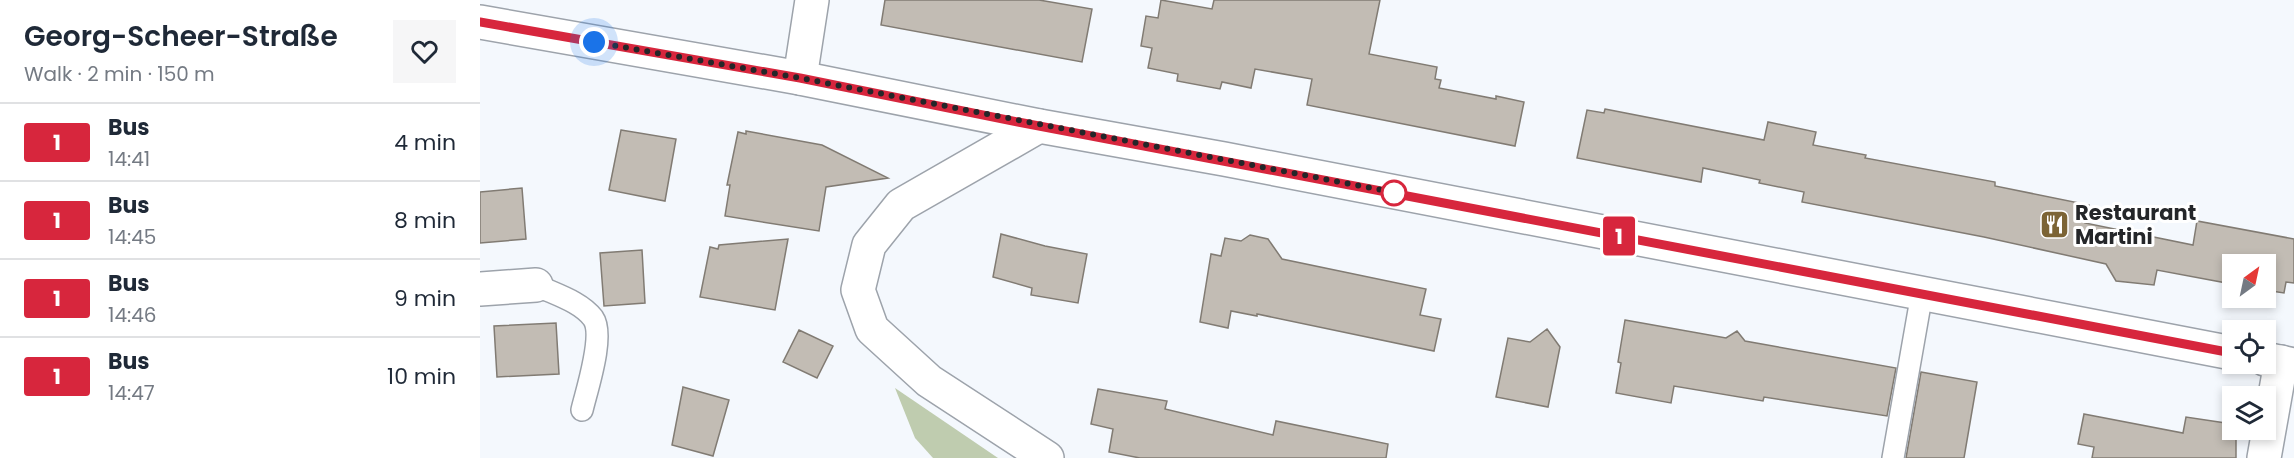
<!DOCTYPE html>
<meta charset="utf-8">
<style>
body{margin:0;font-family:Poppins,sans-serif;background:#f6f6f7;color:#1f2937;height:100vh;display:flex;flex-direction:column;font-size:22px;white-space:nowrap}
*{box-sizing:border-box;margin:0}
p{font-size:20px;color:#747a83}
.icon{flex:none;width:33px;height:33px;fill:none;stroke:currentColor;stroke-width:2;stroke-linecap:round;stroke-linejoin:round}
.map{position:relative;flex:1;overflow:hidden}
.side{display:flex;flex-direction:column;background:#fff;width:480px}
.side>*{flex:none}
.badge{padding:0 12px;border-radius:4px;font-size:21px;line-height:39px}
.needle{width:39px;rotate:33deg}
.fabs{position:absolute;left:1742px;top:254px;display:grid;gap:12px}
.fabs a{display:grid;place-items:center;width:54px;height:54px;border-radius:0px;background:#fff;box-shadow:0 3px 9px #0003;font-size:30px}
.you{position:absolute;width:30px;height:30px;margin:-15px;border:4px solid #fff;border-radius:50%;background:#1a73e8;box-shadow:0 0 0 9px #1a73e833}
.map>.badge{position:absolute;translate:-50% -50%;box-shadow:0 0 0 3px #fff}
.round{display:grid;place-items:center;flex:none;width:63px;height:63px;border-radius:0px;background:#f6f6f7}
.head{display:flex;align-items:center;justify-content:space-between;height:102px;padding:0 24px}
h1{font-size:28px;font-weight:600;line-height:45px}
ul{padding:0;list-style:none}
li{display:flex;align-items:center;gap:18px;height:78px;padding:0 24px;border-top:2px solid #e0e1e3}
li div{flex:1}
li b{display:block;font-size:22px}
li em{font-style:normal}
li .badge{min-width:66px;font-weight:700;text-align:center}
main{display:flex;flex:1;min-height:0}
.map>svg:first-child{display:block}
.green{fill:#bfccaf}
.building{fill:#c2bcb4;stroke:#817b73;stroke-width:1.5}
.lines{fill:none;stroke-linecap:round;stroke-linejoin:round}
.lane-casing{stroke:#9da3ab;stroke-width:24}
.street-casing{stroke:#9da3ab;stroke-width:36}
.primary-casing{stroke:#9da3ab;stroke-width:36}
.lane{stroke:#fff;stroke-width:21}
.street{stroke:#fff;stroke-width:33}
.primary{stroke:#fff;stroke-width:33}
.line-casing{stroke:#fff;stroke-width:14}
.line{stroke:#d7263d;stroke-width:9}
.walk{stroke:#242629;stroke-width:6;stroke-dasharray:0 10.8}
.stop-dot{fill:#fff;stroke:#d7263d;stroke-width:3}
.labels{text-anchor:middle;stroke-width:6;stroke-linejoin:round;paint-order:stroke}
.poi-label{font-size:21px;font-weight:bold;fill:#242629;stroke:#fff;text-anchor:start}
</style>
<main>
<section class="side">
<div class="head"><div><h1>Georg-Scheer-Straße</h1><p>Walk · 2 min · 150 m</p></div><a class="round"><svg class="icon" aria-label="heart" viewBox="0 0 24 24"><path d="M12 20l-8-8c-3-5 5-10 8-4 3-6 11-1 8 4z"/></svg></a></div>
<ul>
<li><span class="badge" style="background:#d7263d;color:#fff">1</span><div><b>Bus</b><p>14:41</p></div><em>4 min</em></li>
<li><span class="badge" style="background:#d7263d;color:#fff">1</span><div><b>Bus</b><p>14:45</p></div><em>8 min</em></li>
<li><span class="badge" style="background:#d7263d;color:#fff">1</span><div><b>Bus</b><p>14:46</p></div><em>9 min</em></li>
<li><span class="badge" style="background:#d7263d;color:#fff">1</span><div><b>Bus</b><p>14:47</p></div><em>10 min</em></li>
</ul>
</section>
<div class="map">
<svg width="1814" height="458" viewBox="0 0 1814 458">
<rect width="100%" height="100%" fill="#f4f8fd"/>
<path class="green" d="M415,388L518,458H453L435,438Z"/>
<path class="building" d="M405,0H559L612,9L602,62L401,25Z
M681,0L732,9L734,0H900L889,54L957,67L955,79L961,80L959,88L1016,99V96L1044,102L1035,146L827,105L832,79L775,69L771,88L742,82L740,89L697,81L698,74L668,68L672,48L661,46L666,16L678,18Z
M1125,109L1284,140L1288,122L1336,132L1333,145L1386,155L1385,158L1515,182V186L1609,205L1605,223L1713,245L1717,221L1814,239V283L1806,282L1804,293L1785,290V264H1752V284L1677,270L1674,285L1636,281L1626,264L1504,237L1322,202L1324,192L1279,183L1280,180L1223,168L1221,182L1097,158L1107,110L1124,113Z
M141,130L196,139L185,201L129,190Z
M266,131L342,145L408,178L346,187L339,231L245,216L250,185H247L258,132L266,134Z
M42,188L46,239L0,243V192Z
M521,234L565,246L607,254L598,303L551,295L552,288L513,277Z
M770,235L788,239L802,259L946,289L940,315L961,319L954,351L777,314V316L751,311L748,328L720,322L731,254L741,256L745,238L761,241Z
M308,239L295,310L220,297L230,247L238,249L239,245Z
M162,250L165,303L124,306L120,253Z
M1145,320L1246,338L1257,331L1265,341L1416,368L1407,416L1284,397L1283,401L1194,386L1191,403L1136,393L1141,363L1138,362Z
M76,323L79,374L17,377L14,326Z
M1067,329L1080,347L1068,407L1016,397L1028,338L1050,342Z
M319,330L353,346L337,378L303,362Z
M1441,372L1497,382L1484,458H1426Z
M203,387L249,400L233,456L192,445Z
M618,389L687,401L685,409L793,435L796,421L908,444L906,458H660L629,452L633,429L611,424Z
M1604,414L1703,433L1706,417L1752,424V429H1756V458H1612L1614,447L1598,444Z"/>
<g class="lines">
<defs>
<path id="lane" d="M56,285C74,294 100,301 113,318C125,335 107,389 102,410
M1413,458L1442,293"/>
<path id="street" d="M320,78L332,0
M559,126L421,205L389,245L378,290L392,329L449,381L567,458
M0,289L56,285
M1784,458L1801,362"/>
<path id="primary" d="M0,22L320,78L559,126L744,159L1752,353
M1785,359L1814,365"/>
</defs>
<use href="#lane" class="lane-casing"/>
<use href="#street" class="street-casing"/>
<use href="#primary" class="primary-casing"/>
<use href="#lane" class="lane"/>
<use href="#street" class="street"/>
<use href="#primary" class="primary"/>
</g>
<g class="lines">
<defs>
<path id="line" d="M0,22L320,78L538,122L1752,353"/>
</defs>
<use href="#line" class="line-casing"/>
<use href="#line" class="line"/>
<path class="walk" d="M114,42L320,78L917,193H914"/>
</g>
<defs>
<symbol id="restaurant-square" viewBox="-11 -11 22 22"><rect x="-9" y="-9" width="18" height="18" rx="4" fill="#7c6435" stroke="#fff"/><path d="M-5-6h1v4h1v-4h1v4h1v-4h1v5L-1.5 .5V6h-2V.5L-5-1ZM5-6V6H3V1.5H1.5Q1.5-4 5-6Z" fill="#fff"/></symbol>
</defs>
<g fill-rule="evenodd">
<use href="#restaurant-square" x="1558" y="208" width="33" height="33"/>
</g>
<circle class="stop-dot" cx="914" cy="193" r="12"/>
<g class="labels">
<g class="poi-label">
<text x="1595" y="220">Restaurant<tspan x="1595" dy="24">Martini</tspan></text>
</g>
</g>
</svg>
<div class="fabs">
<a><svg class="needle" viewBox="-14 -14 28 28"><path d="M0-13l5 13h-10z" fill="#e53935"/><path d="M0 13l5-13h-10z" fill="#747a83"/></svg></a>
<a><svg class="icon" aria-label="locate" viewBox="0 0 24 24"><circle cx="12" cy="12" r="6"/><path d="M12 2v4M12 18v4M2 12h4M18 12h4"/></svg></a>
<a><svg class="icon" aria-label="layers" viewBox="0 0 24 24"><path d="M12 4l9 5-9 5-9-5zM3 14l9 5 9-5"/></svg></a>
</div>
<div class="you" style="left:114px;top:42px"></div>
<b class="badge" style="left:1139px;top:236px;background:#d7263d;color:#fff">1</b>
</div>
</main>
